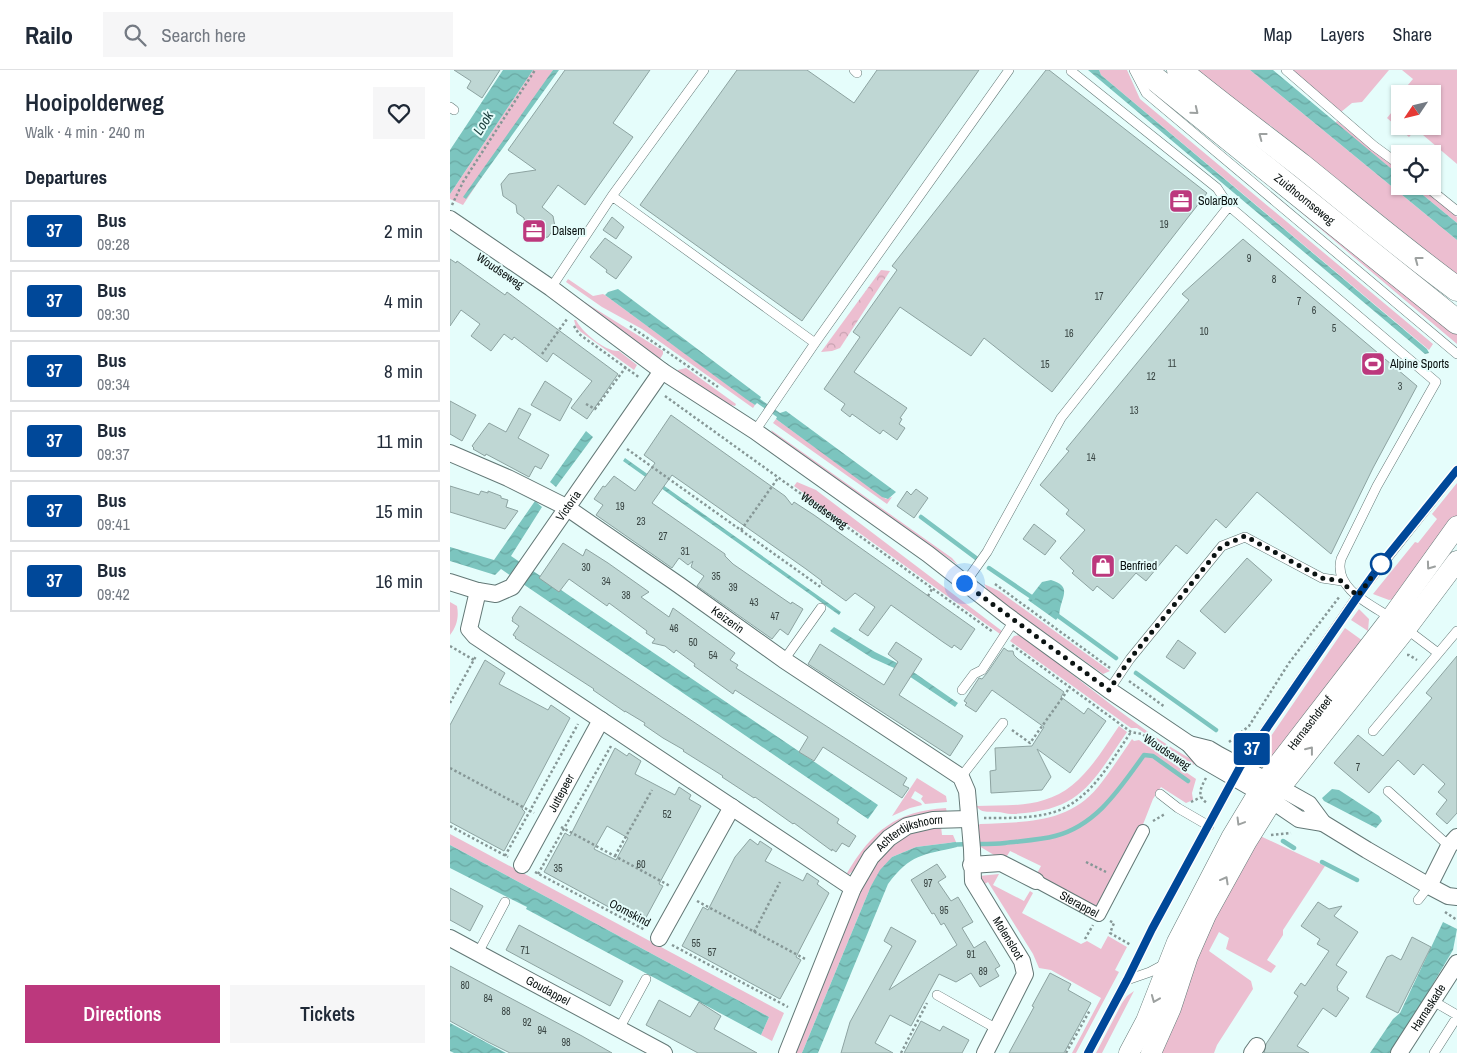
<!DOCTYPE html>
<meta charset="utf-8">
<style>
body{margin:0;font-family:"Archivo Narrow",sans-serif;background:#f6f6f7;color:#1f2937;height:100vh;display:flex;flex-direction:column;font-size:19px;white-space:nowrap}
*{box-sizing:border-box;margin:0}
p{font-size:16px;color:#747a83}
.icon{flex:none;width:28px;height:28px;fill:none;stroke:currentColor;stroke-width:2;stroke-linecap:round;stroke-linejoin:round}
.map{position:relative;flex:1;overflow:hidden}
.panel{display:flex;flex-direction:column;background:#fff;width:450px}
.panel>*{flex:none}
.badge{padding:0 10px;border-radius:4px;font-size:18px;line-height:32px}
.needle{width:32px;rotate:235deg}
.tools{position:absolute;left:941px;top:15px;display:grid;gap:10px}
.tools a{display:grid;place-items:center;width:50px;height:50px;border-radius:0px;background:#fff;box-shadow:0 1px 4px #0004;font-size:25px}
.you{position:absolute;width:25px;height:25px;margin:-12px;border:4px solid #fff;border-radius:50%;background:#1a73e8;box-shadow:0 0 0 8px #1a73e833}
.map>.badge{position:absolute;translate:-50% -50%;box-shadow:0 0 0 2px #fff}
h2{padding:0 25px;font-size:19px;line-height:45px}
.round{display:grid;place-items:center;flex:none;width:52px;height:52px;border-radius:0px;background:#f6f6f7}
.overview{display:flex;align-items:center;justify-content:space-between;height:85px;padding:0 25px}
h1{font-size:24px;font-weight:600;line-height:38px}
.button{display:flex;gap:10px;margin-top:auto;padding:10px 25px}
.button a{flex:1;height:58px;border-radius:0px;background:#bc387d;color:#fff;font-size:20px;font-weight:600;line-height:58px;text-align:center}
.button a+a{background:#f6f6f7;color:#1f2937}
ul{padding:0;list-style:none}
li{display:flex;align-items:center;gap:15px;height:62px;margin:0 10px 8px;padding:0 15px;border:2px solid #e0e1e3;border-radius:0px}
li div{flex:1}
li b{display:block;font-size:19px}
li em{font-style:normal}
li .badge{min-width:55px;font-weight:700;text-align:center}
header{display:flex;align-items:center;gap:30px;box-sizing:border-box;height:70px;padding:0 25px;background:#fff;border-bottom:1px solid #e0e1e3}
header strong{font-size:24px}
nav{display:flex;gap:28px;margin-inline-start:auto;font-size:18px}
.search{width:350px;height:45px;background:#f6f6f7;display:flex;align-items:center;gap:12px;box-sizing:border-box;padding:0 18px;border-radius:0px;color:#747a83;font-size:19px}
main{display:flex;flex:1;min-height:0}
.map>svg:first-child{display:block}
.green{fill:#ecbed0}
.forest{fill:url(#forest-crowns)}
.water{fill:url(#water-waves)}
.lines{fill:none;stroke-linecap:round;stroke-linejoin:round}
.stream{stroke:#7cc5bf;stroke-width:4.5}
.building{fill:#bfd7d4;stroke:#8da3a1;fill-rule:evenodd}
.service-casing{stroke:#637876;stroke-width:10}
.pedestrian-casing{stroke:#637876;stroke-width:14}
.minor-casing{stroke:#637876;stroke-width:18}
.tertiary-casing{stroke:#637876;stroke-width:21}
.secondary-casing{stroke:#637876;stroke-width:25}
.path{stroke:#869796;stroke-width:2.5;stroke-dasharray:2.5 2.5;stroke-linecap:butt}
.service{stroke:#fff;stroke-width:9}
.pedestrian{stroke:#fff;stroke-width:12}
.minor{stroke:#fff;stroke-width:16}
.tertiary{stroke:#fff;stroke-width:20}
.secondary{stroke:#fff;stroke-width:24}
.oneway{stroke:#9da1a0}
.line-casing{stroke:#fff;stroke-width:11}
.line{stroke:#004899;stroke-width:8}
.walk{stroke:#0b1312;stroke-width:5;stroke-dasharray:0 9}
.stop-dot{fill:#fff;stroke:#004899;stroke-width:2.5}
.labels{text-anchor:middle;stroke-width:4;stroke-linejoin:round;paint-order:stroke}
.number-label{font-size:10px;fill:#384442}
.street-label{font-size:12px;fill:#0b1312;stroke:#e5fdfb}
.poi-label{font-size:12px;fill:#0b1312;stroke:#e5fdfb;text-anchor:start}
.water-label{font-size:14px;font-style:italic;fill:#193c3a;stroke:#e5fdfb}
</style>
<header>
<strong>Railo</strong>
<div class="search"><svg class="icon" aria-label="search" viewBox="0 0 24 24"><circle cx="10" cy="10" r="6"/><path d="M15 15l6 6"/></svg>Search here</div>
<nav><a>Map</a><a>Layers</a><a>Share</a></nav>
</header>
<main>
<section class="panel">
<div class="overview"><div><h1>Hooipolderweg</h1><p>Walk · 4 min · 240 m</p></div><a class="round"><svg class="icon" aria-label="heart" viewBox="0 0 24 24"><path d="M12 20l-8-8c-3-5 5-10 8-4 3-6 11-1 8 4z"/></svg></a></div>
<h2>Departures</h2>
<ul>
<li><span class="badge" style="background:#004899;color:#fff">37</span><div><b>Bus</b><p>09:28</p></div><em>2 min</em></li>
<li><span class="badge" style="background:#004899;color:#fff">37</span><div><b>Bus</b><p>09:30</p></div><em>4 min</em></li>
<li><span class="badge" style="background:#004899;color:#fff">37</span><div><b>Bus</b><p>09:34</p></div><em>8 min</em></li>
<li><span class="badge" style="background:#004899;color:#fff">37</span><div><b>Bus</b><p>09:37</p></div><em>11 min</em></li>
<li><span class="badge" style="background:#004899;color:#fff">37</span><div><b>Bus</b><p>09:41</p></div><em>15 min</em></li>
<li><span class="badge" style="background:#004899;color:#fff">37</span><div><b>Bus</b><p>09:42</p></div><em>16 min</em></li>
</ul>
<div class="button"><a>Directions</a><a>Tickets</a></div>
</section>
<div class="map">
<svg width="1007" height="983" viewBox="0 0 1007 983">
<defs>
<pattern id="forest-crowns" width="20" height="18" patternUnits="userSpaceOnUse" patternTransform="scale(1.25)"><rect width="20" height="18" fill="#ecbed0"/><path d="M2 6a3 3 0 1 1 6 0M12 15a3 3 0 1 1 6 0" fill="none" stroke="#c9a2b2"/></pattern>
<pattern id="water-waves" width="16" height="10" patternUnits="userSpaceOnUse" patternTransform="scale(1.25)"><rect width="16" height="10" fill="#7cc5bf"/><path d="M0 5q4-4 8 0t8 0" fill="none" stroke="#6aa8a3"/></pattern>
</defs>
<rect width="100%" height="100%" fill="#e5fdfb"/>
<path class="green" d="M83,0H103L13,135L0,129V124Z
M649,0H677L690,29L983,274L979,280L651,5Z
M736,0H800L1007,170V205L821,56Z
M842,0H939L912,32L902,33L891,42Z
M952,0H1007V94L966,59L959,67L937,48L950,32V56H982V24H954L952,22L963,9Z
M737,38L1007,264V274L733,43Z
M887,51L950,101V106L885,53Z
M962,116H970L1007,147V153Z
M118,209L143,226L153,224L155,225L305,335L303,338L192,259L152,237L116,212Z
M120,223L213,281V284L210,289L119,225Z
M124,250H126C131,261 155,282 169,281L187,295L184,300L131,262L126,257Z
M236,298L286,334L285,336L271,332L228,301V300Z
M326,349L436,429L442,427L437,434L323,353Z
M321,360L502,488L508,495L323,364Z
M347,412L366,420L552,561L550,564L344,416Z
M1007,413V446L948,528L939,530L923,524L965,472L968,473L987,449L982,444Z
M534,514L549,521L660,601L653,604L539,523Z
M0,532L7,536C9,547 7,556 0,565Z
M909,539L919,549L918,561L901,550Z
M895,558L913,571L824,686L804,691Z
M570,565C629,607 682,656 746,692L743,695L687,658H681L560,571L564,566Z
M669,656L677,662C641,714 631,741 562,744C556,744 552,742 547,742C537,741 533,744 526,736C548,735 573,737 594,730C630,720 649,685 669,656Z
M682,669L684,671L689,670L746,709L742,723L743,730L736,733L711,717L703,729L692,757L647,840L585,807L591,796L560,781L554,791L529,776L526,757L530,754C573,752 618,754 648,717C660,702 671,685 682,669Z
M467,708L496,726L497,732L475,734L471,729L473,726L465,721L461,728L471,733L472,735L460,738L442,746Z
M496,738L497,743L417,780L403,801L398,805L397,803C422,761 446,741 496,738Z
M491,756L492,765H503L506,772L466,777L442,787L421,816L352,983H342L414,809L432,783L460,764Z
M0,764L334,943L322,971L311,965L319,947L0,775Z
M808,765L875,796L833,860V865L817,890L826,896L821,903L776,879L779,868L769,862L759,881L801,911L803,919L767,975L764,983H707L747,879Z
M549,804L543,815L574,831L580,821L583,823L572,843L631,874L637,871L651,879L658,866L677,877L665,900L669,902L626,983H622L651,928L601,900L589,898L583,884L538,812L533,815L529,806Z
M684,921L652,983H646L672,933L677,926Z"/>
<path class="forest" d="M431,200L440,201L390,278L382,281L371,282Z"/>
<path class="water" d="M53,0H83L0,124V80Z
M103,0H109L16,129L13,127Z
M638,0H649L651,5L977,279L979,283L975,284Z
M800,0H823L950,106V116H962L1007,153V170Z
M168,219L311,327L310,329L330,343L336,341L446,422L438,429L432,427L326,349L327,347L307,333L305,335L296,329L155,225L158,222Z
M136,361L143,367L106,417L100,412Z
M175,388L391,542L389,545L173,391Z
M85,431L92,437L61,486L428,735L418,749L51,499L45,505L0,491V477L44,490Z
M601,510C621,516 613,525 610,539C609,544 610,546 606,550L578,530L592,512Z
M384,557L425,582L459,599L508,633L505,637L453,602L422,588L380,561Z
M882,719L889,720L929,746L932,751L926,758L874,731L872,728Z
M506,772L507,777C473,785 460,784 438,814L368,983H352L421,816L430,800L442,787L466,777Z
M0,775L319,947L311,965L76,839L77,837L0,798Z
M993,852L1007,859L1003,880L942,983H920L943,949L950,943Z
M0,953L56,983H4L0,981Z"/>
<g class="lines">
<path class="stream" d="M471,447L526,488
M539,498L583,528
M604,543L666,588
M686,603L766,660
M833,771L844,778
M502,775C520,773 538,775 555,773C571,771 590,770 605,766C647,755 670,718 694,685L703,686L738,711
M872,792L907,810"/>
</g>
<path class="building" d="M4,0H50L32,28L17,18L21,11Z
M115,0H200L163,53L183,67L135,135L108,115L92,137L103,146L105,157L98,167L86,169L76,162L74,148L67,143L66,135L53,126L51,114L59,104L86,100L58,80Z
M287,0H357L404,33L427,0H529L352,251L190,135Z
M596,0H599L757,123L602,322L534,268L521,286L450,237L404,302L457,338L450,348L452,349L449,354L455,358L447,370L433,360L430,364L402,344L400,347L391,340L395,334L374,319L410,267L403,262L447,200L442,196Z
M162,147L174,157L166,169L153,160Z
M155,168L182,187L166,209L156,202L157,200L140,187Z
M793,169L967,316L923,398L881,484L807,422L776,458L766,449L737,484L726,475L696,511L686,503L663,529L647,516L643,521L622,503L624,501L610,488L635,460L616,444L619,440L590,415L619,381L616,379L739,230L732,224Z
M0,189L6,193L7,191L55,225L57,222L168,304L137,349L121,338L142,311L103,283L97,292L64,267L62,270L54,264L41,281L21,266L30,254L11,240L0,256Z
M95,311L122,329L110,351L81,335Z
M0,331L26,345L12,371L0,364Z
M69,338L81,344L68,368L99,385L91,399L85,396L79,407L36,384L35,386L23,379L24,378L22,376L39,353L56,362Z
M221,345L335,426L342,435L344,432L364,445L525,559L511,580L504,575L502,578L493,572L441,535L418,566L409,560L425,537L405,523L396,531L371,513L372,511L356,499L222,405L202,433L275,484V486L283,494L322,521L341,534L342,532L353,539L338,565L330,559L322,569L247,516L254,506L241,497L243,491L238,495L229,488L222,498L146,445L153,435L144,429L153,416L155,417L164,406L185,421L205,393L194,385Z
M0,416L29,425L31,421L38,423V421L51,426V428L58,430L56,437L68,441L55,459L0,442Z
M466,419L478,428L464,448L447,436L457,421L461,425Z
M584,454L606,471L595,485L573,469Z
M113,473L133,486L136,479L158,493L199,522L191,527L219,547L223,538L285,583L280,590L288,595L286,598L457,708L453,715L459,718L452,728L373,677L364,691L349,682L358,667L285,620L283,624L244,596L245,594L226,580L224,583L215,576L202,573L205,569L196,563L197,561L159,533L157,536L119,509L109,522L89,508Z
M797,488L822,510L775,563L750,541Z
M70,536L389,749L387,753L406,766L399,777L392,773L386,782L382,779V781L344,753L343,754L305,727L304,728L272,707L273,706L233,681L234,680L213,668L194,655L195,653L175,641V642L143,620L144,619L65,568L66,567L63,565L69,556L62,551L63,549L62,548Z
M728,570L746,583L734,599L716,587Z
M446,572L472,589L449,625L513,666L500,686L358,594L370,574L434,615L448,592L438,584Z
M554,578L558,581H563L564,585L568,589L614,622L611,627L634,644L638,638L656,651L620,703L587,679L601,707L592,720L541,723L540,701L546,700L545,678L582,676L594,657L542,620L526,642L515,635L517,633L514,631L529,608L532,609L537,603Z
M1007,586V743L997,754L986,744L997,730L988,722L995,714L973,694L964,705L948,690L919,723L884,693L908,665L933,686L982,628L976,623Z
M35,590L55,603L49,614L98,640L101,635L120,648L72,739L75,742L54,781L0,752V655Z
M165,678L177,686L179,683L191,691L185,704L225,725L229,717L241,725L239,729L251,736L209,814L213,816L192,855L94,802L115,763L120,766ZM157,756L178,768L166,790L144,779Z
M300,769L308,775L310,771L322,779L315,791L353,811L357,803L369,811L367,814L379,823L346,887L351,890L330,929L232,876L253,837L258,840L285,787Z
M487,794L496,807L488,812L501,831L508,827L523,852L512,858L524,878L535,871L550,896L545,899L549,906L530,917L521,903L506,912L489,904L461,956L440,945L425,973L443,983H391L400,952L442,876L434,871L441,857L466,871L439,920L507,875L494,853L491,855L484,843L482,844L461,810Z
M0,818L33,836L20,861L0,850Z
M868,832L879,839L892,836L884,846L908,862L886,895L897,902L887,917L888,919L887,920L899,928L886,947L873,938L847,976L859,983H814L816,974L848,926L844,923L851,913L855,916L879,881L867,874L870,869L851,856Z
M69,855L173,911L160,936L56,880Z
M962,867L981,877L948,943L916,927L937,887L942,885L951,890Z
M0,896L132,966L162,983H60L38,972L0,951Z
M600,903L621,914L618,920L641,933L614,983H559L584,937L582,936Z
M209,930L240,947L249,932L271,946L264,959L307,983H248L196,955Z
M471,951L490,961L493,956L519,970L512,983H454Z"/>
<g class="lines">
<defs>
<path id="service" d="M404,0L407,3
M684,0L696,23L1007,284
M836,0L924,76L950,95
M621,1L767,118L779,136
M0,37L4,40
M976,116L1007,141
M162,126L365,273
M101,218L162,126L254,0
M305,361L365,273L559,0
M515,513L537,482L611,348L779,136L986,312L927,416L891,489C883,519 922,535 943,549
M955,558L988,583
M334,590L371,538
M512,620L524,604L532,600L564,551
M659,620L680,589L772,476L795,467L872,508L892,511
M923,661L1007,561
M511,707L553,653
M938,721L999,776
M710,724L728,738L759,756
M968,830L979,816
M28,883L55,832
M677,910L700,902L715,894
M487,925L547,959
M983,931L1007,945
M169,959L196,909
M638,983L677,910L702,859L790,697L908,525L1007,400
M984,983L1007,947"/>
<g id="pedestrian">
<path id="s2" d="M586,811L649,845L693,761"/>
</g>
<g id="minor">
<path d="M0,149L101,218L212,301L305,361L478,484L556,545L659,620L739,674L752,689L809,722L849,749L873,753"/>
<path id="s3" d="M0,383L58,408L116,437L229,515L334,590L511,707L517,721L522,779L523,811L572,891L575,904L535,983"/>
<path id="s4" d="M0,512L28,521L46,524L62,517L212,301"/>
<path d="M28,521L19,559L25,566L403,818"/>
<path d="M739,674L759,679L769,685L816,710L859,734L873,753L917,780L979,816L998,826L1007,827"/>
<path id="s5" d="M72,795L151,650"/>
<path d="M521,795L551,793L586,811"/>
<path d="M979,816L999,776L1007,767"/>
<path id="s6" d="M0,868L214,983"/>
<path d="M209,868L282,737"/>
<path id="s7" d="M337,983L403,818L421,787L439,768L457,756L483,750L518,749"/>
<path d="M802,983L807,976"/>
<path id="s8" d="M949,983L1007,893"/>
</g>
<g id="tertiary">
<path id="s9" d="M679,983L696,951L727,872L781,768L816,710L941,548L1007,456"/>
<path d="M701,983L721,938L738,886L756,845L797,771L830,718L956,559L1007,491"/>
</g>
<g id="secondary">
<path id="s10" d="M694,0L1007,252"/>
<path d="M729,0C769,33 811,64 852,96C904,138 954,180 1007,219"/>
</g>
</defs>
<use href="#service" class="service-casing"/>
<use href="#pedestrian" class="pedestrian-casing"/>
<use href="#minor" class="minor-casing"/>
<use href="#tertiary" class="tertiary-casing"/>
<use href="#secondary" class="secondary-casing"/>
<g class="path">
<path d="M2,135L13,112L85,0"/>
<path d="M124,256L129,264L190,308"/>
<path d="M180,256L268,317"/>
<path d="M92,284L117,249"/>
<path id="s1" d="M215,326L543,562"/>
<path d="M136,334L145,339L176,297"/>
<path d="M177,379L372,518"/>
<path d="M291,460L328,408"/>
<path d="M545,514L660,598"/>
<path d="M478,526L482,519"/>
<path d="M562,575L681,662L692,664L732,691"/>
<path d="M0,576L24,590"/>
<path d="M957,585H959L967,590"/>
<path d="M679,611L715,637"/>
<path d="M0,633L26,586"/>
<path d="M562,660L580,673L620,617"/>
<path d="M779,672L799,656L839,593L890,526"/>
<path d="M0,698L84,743"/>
<path d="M756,708C751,717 746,726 757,733"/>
<path d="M741,732L751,727"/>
<path d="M534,748C558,748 590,749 612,739C644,724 661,691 681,662"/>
<path d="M703,751L715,744"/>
<path d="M0,756L58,787"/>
<path d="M111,757L220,816"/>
<path d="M821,765L841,763"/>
<path d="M55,786L128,654"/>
<path d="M165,786L202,720"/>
<path d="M636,792L656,802"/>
<path d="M85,802L195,860"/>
<path d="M88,804L161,676"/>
<path d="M247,831L357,890"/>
<path d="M995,842L1007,850"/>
<path d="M660,851L664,853L660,863L681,875"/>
<path d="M304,862L330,812"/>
<path d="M635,869L643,855"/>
<path d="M222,875L338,937"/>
<path d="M451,983L477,933"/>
<path d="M616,983L640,940"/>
</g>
<use href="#service" class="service"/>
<use href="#pedestrian" class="pedestrian"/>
<use href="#minor" class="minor"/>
<use href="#tertiary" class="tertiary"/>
<use href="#secondary" class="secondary"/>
</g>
<defs><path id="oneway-chevron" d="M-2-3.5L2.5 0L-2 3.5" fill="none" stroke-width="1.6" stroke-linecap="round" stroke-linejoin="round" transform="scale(1.25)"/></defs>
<g class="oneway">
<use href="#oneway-chevron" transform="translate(745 41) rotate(39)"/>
<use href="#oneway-chevron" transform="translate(812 66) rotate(-143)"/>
<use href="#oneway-chevron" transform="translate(968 190) rotate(-143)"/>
<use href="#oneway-chevron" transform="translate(980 496) rotate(126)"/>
<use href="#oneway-chevron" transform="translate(860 680) rotate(-52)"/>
<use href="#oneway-chevron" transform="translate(790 752) rotate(121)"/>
<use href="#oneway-chevron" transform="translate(775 810) rotate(-61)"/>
<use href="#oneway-chevron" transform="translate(705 929) rotate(112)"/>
</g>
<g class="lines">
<defs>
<path id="line" d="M638,983L677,910L702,859L790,697L908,526L931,494L1007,400"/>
</defs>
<use href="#line" class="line-casing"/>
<use href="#line" class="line"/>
<path class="walk" d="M514,513L659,620L680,589L772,476L795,466L872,508L892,511L897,517L908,526L931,494"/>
</g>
<defs>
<symbol id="office-square" viewBox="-11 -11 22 22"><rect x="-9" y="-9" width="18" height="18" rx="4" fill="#bc387d" stroke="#e5fdfb"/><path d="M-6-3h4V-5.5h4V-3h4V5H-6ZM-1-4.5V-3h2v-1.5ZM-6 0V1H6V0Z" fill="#fff"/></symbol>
<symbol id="stadium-square" viewBox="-11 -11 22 22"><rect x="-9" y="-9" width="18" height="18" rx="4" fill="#bc387d" stroke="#e5fdfb"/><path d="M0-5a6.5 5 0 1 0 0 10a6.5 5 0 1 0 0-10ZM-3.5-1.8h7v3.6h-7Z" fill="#fff"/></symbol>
<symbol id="shop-square" viewBox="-11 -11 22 22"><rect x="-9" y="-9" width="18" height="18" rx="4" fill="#bc387d" stroke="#e5fdfb"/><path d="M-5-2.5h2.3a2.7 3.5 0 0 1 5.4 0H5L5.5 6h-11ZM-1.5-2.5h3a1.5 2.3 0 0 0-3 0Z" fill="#fff"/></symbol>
</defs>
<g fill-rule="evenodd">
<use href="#office-square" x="717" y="117" width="28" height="28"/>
<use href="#office-square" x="70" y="147" width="28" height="28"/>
<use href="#stadium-square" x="909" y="280" width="28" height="28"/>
<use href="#shop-square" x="639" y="482" width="28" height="28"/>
</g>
<circle class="stop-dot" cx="931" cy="494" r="10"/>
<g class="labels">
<g class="number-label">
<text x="714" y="158">19</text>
<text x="799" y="192">9</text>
<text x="824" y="213">8</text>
<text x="649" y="230">17</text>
<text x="849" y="235">7</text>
<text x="864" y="244">6</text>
<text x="884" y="262">5</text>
<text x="754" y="265">10</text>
<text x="619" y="267">16</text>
<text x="722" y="297">11</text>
<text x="595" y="298">15</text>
<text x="701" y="310">12</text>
<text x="950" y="320">3</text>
<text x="684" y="344">13</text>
<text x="641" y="391">14</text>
<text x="170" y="440">19</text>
<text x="191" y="455">23</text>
<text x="213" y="470">27</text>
<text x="235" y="485">31</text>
<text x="136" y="501">30</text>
<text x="266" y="510">35</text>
<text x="156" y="515">34</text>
<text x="283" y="521">39</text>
<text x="176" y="529">38</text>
<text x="304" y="536">43</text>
<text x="325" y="550">47</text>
<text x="224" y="562">46</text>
<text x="243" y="576">50</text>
<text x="263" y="589">54</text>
<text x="908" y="701">7</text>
<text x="217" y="748">52</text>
<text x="191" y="798">60</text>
<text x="108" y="802">35</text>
<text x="478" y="817">97</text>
<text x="494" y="844">95</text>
<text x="246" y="877">55</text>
<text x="75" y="884">71</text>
<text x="262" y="886">57</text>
<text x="521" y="888">91</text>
<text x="533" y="905">89</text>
<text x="15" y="919">80</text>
<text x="38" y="932">84</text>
<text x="56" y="945">88</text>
<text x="77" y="956">92</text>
<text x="92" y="964">94</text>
<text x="116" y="976">98</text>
</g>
<g class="street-label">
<text dy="4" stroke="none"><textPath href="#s10" startOffset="206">Zuidhoornseweg</textPath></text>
<text transform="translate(50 201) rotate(34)" y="4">Woudseweg</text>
<text dy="4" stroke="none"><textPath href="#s4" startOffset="164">Victoria</textPath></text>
<text dy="4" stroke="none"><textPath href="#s1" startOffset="196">Woudseweg</textPath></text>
<text dy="4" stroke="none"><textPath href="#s3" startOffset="325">Keizerin</textPath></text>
<text dy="4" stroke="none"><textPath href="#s9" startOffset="378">Harnaschdreef</textPath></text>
<text transform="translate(717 682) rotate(34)" y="4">Woudseweg</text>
<text dy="4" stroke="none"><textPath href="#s5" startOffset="82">Juttepeer</textPath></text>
<text dy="4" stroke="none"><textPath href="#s7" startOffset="261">Achterdijkshoorn</textPath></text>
<text dy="4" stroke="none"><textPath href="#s2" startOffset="49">Sterappel</textPath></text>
<text transform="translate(180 843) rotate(28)" y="4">Oomskind</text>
<text dy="4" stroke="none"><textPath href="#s3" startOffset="779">Molensloot</textPath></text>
<text dy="4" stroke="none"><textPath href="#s6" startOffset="111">Goudappel</textPath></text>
<text dy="4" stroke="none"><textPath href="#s8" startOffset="54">Harnaskade</textPath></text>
</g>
<g class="poi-label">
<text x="748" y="135">SolarBox</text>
<text x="102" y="165">Dalsem</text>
<text x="940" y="298">Alpine Sports</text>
<text x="670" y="500">Benfried</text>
</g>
<g class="water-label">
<text transform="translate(33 53) rotate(-58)" y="5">Look</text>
</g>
</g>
</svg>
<div class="tools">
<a><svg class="needle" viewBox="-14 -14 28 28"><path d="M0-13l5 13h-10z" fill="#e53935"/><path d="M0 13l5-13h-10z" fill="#747a83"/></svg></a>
<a><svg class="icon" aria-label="locate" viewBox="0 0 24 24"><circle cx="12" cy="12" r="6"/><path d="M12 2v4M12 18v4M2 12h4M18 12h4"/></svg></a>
</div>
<div class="you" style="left:514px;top:513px"></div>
<b class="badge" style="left:802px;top:679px;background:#004899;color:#fff">37</b>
</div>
</main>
